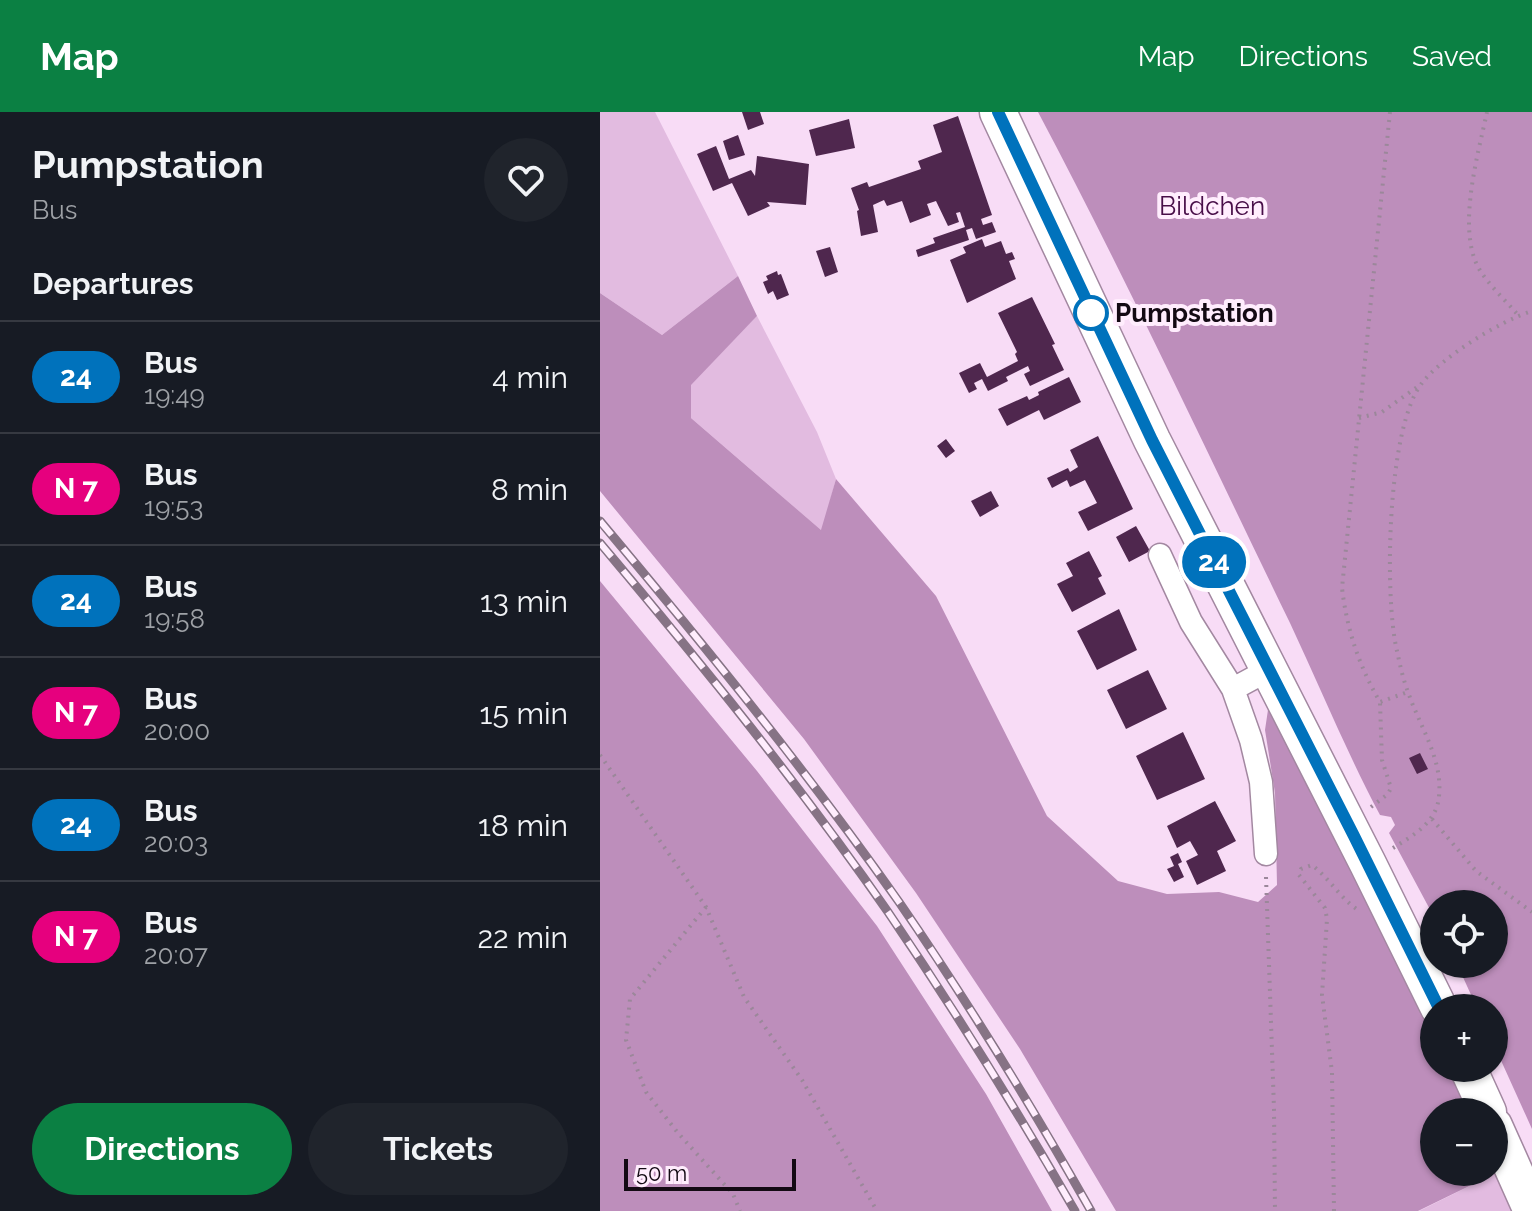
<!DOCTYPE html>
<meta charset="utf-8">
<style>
body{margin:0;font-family:Raleway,sans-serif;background:#20242c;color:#f1f3f6;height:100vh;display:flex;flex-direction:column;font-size:30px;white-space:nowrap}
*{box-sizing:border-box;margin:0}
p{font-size:26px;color:#9ea1a6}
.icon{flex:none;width:44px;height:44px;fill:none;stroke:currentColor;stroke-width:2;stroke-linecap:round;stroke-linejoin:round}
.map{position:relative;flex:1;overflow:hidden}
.details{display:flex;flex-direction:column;background:#171b24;width:600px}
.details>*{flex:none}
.badge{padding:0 16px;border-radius:26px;font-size:28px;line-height:52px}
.fabs{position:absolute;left:820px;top:778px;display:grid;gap:16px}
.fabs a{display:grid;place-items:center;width:88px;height:88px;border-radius:50%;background:#171b24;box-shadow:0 2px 6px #0004;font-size:40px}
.scale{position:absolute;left:24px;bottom:20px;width:172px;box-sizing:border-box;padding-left:8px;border:4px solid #130a13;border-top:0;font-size:22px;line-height:28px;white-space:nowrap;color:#130a13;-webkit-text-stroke:6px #ffedfd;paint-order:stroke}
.map>.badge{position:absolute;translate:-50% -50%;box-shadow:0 0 0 4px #fff}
h2{padding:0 32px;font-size:30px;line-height:72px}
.round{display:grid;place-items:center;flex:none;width:84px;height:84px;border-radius:42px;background:#20242c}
.headline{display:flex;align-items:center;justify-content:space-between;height:136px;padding:0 32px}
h1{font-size:38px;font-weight:700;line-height:60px}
.primary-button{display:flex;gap:16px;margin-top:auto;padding:16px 32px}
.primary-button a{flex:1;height:92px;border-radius:48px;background:#0b8043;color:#fff;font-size:32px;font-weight:700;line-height:92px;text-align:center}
.primary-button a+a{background:#20242c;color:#f1f3f6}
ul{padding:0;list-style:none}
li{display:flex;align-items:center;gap:24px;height:112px;padding:0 32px;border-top:2px solid #363941}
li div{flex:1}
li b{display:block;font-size:30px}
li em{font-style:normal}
li .badge{min-width:88px;font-weight:700;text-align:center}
header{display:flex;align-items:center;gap:48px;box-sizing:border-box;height:112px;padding:0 40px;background:#0b8043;color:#fff}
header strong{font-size:38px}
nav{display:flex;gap:44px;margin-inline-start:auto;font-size:28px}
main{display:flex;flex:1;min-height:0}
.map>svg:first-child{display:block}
.green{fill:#e2bbe0}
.forest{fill:#bd8ebb}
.building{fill:#4f274e}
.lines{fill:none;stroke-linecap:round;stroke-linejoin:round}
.street-casing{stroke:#a388a1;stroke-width:25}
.primary-casing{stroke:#a388a1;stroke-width:39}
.path{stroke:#9b879a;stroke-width:4;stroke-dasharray:2 6;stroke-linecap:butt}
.street{stroke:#fff;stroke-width:22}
.primary{stroke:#fff;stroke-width:36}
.rail-casing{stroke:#867385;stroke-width:9}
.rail{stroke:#ffedfd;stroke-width:6;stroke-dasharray:18;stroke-linecap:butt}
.line-casing{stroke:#fff;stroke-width:18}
.line{stroke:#0072bc;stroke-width:12}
.stop-dot{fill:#fff;stroke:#0072bc;stroke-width:4}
.labels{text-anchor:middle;stroke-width:8;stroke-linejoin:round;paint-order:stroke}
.park-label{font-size:26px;fill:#480e48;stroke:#ffedfd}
.stop-label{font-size:26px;font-weight:bold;fill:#130a13;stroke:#ffedfd;text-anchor:start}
</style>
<header>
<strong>Map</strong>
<nav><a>Map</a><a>Directions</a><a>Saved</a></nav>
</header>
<main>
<section class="details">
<div class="headline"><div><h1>Pumpstation</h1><p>Bus</p></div><a class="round"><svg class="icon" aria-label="heart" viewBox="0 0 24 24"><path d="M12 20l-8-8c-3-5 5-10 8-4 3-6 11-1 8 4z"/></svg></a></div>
<h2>Departures</h2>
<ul>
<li><span class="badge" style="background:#0072bc;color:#fff">24</span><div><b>Bus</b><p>19:49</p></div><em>4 min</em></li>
<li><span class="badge" style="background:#e6007e;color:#fff">N 7</span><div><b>Bus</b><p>19:53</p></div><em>8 min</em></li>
<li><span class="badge" style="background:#0072bc;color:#fff">24</span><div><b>Bus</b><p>19:58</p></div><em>13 min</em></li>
<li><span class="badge" style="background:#e6007e;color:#fff">N 7</span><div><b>Bus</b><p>20:00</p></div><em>15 min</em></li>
<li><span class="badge" style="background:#0072bc;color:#fff">24</span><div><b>Bus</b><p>20:03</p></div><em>18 min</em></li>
<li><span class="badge" style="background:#e6007e;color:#fff">N 7</span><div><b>Bus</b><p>20:07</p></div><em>22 min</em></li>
</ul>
<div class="primary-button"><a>Directions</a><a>Tickets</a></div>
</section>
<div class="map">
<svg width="932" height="1099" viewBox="0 0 932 1099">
<rect width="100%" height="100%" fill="#f8dcf6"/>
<path class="green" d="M0,0H55L138,164L62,223L0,181Z
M157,204L217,320L236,367L222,419L91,306L90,273Z
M898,1060L915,1099H819Z"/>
<path class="forest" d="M438,0H932V1017L894,933V896H877L857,852H894V792H834V805L789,721L795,713L791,705L780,703C747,641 720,575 690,511C607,340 527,168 438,0Z
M138,164L157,204L91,273V306L221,418L236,367L336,484L447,704L518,769L567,782L619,780L658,790L677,773L675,681L665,618L669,591L804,859L834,924V956H849L869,1000H834V1060H894V1052L898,1060L818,1099H516L420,937L316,781L204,627L0,379V181L62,223Z
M0,469L157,659L277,814L386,982L452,1099H0Z"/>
<path class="building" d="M142,0H160L164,12L148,18Z
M358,4L392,103L381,107L383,113L392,110L396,120L376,127L372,116L366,118L369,128L318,145L316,138L335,131L333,126L365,115L360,100L356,101L359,110L348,114L336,89L327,92L331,103L310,111L302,89L287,94L284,88L273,93L278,120L261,124L257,99L259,98L251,76L267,70L269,75L321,57L318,49L342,40L333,13Z
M249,7L255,36L216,44L209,18Z
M138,23L145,43L129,48L123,29Z
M116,34L129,67L151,58L155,64L157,44L209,52L206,93L167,90L170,94L148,104L132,71L113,79L97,42Z
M382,127L385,135L401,129L406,142L412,140L415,147L409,149L416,167L367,191L350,148L366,141L363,135Z
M230,135L238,160L225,165L216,139Z
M177,159L178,163L181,162L189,183L177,188L173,179L168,182L163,170L168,168L166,164Z
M432,185L455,232L452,233L464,258L430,274L424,262L430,259L428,254L406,265L408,269L388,279L382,267L374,271L377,277L369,281L359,261L380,251L387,265L418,249L415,242L417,240L398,201Z
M469,265L481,290L444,308L439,298L407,314L398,297L427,284L429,288L439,283L438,280Z
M498,324L533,397L488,419L478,400L497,391L485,368L470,375L467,368L452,376L447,366L468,356L470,360L478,355L470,338Z
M346,327L355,339L346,346L337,334Z
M391,379L399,394L380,405L371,389Z
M536,414L550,439L529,450L516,425Z
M489,439L502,464L498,466L506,482L472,500L457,472L473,464L466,451Z
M519,497L537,538L497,558L477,519Z
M548,558L567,597L526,617L507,578Z
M583,620L605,667L557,688L536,644Z
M820,641L828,657L817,662L809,646Z
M615,689L636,729L617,739L626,759L597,773L586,749L598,743L590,729L577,736L567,714Z
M578,741L582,750L578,752L584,765L574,770L567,757L574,754L570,745Z"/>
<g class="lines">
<defs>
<path id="street" d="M560,443L591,510L633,577
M666,742L661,670L651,628L633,577L670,557"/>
<path id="primary" d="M398,0L552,328L768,752L839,896
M868,956L888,1000
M894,1014L932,1099"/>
</defs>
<use href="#street" class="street-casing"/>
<use href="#primary" class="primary-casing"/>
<path class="path" d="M790,0L742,476C747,518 759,554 780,590L808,580
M887,0C878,43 855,121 881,160C891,175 906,189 918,203
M759,306L782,300L820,273
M0,643L106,795L144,885L202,968L277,1099
M771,695L788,682L791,676L782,648L780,591
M832,707L876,759L932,800
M793,736C814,723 837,710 839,684C843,647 819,613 808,580C803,567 800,553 797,539C784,485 787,315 822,271C842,245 900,209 932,199
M666,765L674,997L675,1099
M106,795L30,887L26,928L46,980L78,1021L133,1082L140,1099
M734,1099L732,960L722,883L727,807L725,796L699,763L701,757L712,753C729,766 740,786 758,798"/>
<use href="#street" class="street"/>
<use href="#primary" class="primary"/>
<defs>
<path id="rail" d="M0,409C104,533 206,658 299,790C368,890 431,993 491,1099
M0,431C100,550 199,672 288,800C354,897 416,997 475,1099"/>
</defs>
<use href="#rail" class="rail-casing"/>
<use href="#rail" class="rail"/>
</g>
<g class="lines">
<defs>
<path id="line" d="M398,0L552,328L754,724L839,896"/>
</defs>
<use href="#line" class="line-casing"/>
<use href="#line" class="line"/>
</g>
<circle class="stop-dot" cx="491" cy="201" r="16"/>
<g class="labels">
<g class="park-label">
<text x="612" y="103">Bildchen</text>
</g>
<g class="stop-label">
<text x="515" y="210">Pumpstation</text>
</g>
</g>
</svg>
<div class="fabs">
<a><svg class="icon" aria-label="locate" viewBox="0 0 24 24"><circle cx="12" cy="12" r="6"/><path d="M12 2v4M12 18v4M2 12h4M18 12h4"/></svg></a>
<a>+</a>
<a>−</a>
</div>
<div class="scale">50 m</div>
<b class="badge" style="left:614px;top:450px;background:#0072bc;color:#fff">24</b>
</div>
</main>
